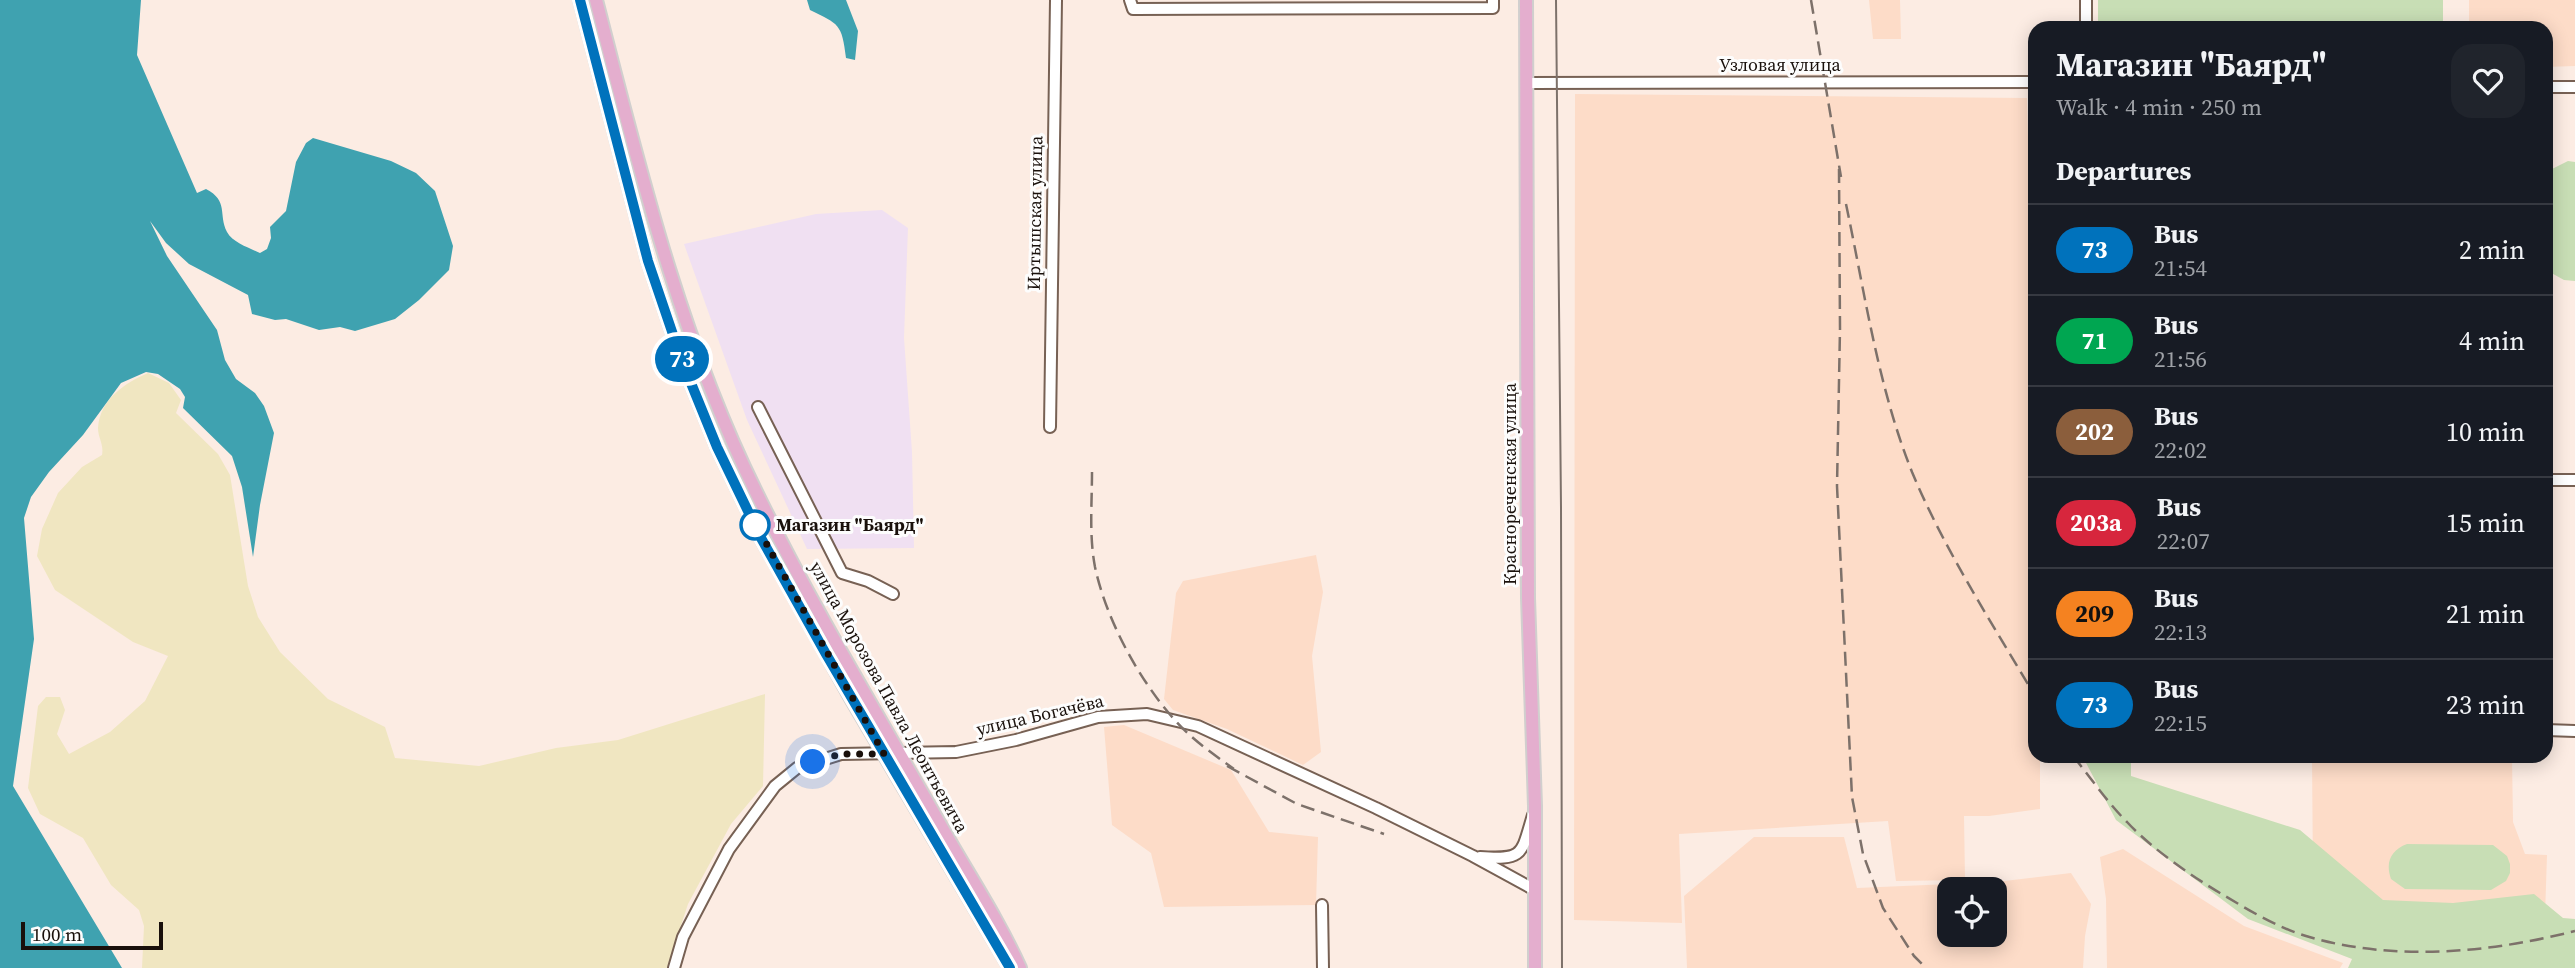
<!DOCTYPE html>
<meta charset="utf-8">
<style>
body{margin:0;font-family:"Source Serif 4",serif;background:#20242c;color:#f1f3f6;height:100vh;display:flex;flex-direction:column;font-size:26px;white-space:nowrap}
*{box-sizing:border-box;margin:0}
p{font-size:23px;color:#9ea1a6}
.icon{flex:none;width:38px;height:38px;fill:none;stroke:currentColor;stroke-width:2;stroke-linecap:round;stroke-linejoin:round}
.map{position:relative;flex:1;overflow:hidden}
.side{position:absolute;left:2028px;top:21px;width:525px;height:742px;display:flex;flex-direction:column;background:#171b24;border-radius:21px;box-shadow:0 4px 18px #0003}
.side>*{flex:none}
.badge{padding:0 14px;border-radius:23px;font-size:24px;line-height:46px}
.tools{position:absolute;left:1937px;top:877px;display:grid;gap:14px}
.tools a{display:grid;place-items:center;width:70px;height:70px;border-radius:14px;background:#171b24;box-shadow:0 4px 18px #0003;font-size:35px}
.scale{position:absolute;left:21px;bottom:18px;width:142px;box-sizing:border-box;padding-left:7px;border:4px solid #19100b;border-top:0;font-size:19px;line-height:24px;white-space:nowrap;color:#19100b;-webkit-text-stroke:5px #fdfdfd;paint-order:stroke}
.you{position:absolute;width:35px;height:35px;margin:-18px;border:5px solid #fff;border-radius:50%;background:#1a73e8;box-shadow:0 0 0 10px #1a73e833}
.map>.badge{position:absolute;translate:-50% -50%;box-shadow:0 0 0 4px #fff}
h2{padding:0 28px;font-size:26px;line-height:63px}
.round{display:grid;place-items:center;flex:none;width:74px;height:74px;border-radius:21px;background:#20242c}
.summary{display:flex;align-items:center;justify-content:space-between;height:119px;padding:0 28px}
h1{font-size:33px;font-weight:700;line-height:52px}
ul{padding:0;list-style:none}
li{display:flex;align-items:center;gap:21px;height:91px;padding:0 28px;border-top:2px solid #363941}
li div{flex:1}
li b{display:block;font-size:26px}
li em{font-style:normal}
li .badge{min-width:77px;font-weight:700;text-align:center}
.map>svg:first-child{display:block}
.commercial{fill:#f0e0f2}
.built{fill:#fddcc8;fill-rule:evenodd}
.green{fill:#c8deb5}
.sand{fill:#f0e6c1}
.water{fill:#3fa2b0}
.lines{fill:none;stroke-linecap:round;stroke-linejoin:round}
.minor-casing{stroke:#776154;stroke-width:14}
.major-casing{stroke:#d1cfce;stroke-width:16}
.minor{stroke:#fff;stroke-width:10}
.major{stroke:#e4aece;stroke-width:12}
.tram{stroke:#7d716a;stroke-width:2}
.rail{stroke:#7d716a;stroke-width:2.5;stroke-dasharray:14 7;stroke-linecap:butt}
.line-casing{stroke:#fff;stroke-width:16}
.line{stroke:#0072bc;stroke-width:10}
.walk{stroke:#19100b;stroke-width:7;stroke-dasharray:0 12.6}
.stop-dot{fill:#fff;stroke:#0072bc;stroke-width:3.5}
.labels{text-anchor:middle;stroke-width:6;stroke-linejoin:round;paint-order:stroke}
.street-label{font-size:18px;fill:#19100b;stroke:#fdfdfd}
.stop-label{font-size:18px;font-weight:bold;fill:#19100b;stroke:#fdfdfd;text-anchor:start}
</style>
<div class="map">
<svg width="2575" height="968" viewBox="0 0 2575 968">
<rect width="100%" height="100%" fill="#fcece3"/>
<path class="commercial" d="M882,210L908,228L904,338L912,452L914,548L807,549L747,420L684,244L816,214Z"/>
<path class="built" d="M1869,0H1900L1901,39H1873Z
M2469,0H2575V66L2546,67V28H2469Z
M1575,94L2027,98L2035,411V756H2040V809L1989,816H1964L1965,880L1896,881L1888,821L1679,834L1682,923L1574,920Z
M1316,555L1323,592L1312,656L1321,752L1303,765L1227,729L1173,710L1164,699L1176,593L1183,581Z
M1124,725L1231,770L1269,832L1318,837L1316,905L1164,907L1151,853L1112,825L1104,727Z
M2312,756H2512L2513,822L2525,854L2547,855L2545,916L2379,919L2313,878Z
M1754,837H1844L1857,888L1996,882L2071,873L2091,904L2085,936L2083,968H1687L1684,896ZM1950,889H1995V934H1950Z
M2123,849L2244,926L2343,963L2340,968H2107L2106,899L2100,857Z"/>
<path class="green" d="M2098,0H2443V28H2098Z
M2568,161L2575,162V281L2564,280L2546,270V172Z
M2085,756H2131V776L2300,830L2383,900L2453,903L2534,894L2563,918L2575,919V968H2348L2352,959L2248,919L2116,820L2085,761Z
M2407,844L2493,845L2507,856L2510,864V873L2506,881L2491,890L2405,889L2391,879C2385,862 2391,850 2407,844Z"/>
<path class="sand" d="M148,373L169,383L181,400L176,413L218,454L230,475L248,586L258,617L280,652L328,699L385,727L395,758L479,766L556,748L618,740L765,694L763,786L731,824L688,904L667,968H142L144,926L139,910L111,885L83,838L40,814L28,788L38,706L46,697H60L65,710L57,734L69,754L110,732L145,701L168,656L133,642L55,590L37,556L42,529L58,493L82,467L102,455C104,444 98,438 98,428C100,399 125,383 148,373Z"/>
<path class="water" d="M0,0H141L137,55L197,193L206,189C229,201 218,214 227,232C233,243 250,248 260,253L267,249L271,238L270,227L286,211L296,162L306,143L313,138L391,161L416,173L435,191L453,246L449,270L419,300L395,319L355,331L340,327L319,330L286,319L275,320L252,314L248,295L189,264L166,243L150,221L167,256L217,330L225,360L236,379L255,393L264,406L274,433L260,505L253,557L242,487L232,456L183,408L185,397L180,389L158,374L146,372L121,383L83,435L49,472L31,497L24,518L34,639L13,786L122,968H0Z
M807,0H846L858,31L855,60L846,58C842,24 839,24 810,10Z"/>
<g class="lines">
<defs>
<path id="minor" d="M1130,0L1133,9L1493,8V0
M2086,0V28
M1526,83L2035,82
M2546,87H2575
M758,407L842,573L868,581L893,594
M1050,427L1056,0
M2546,480H2575
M2546,730L2575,731
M1480,857C1524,860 1521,855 1533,815
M1322,905L1323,968
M674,968L683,937L729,849L775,786L797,768L841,754L956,752L1016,740L1098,717L1147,714L1198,726L1376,808L1473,856L1535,890"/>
<path id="major" d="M580,0L648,261L682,361L717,447L761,538L852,700L1010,968
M596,0C639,167 679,336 756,492C812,607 879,717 942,828C968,874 998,919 1020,968
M1526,0L1528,598L1535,806V968"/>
</defs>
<use href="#minor" class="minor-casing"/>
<use href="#major" class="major-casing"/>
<use href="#minor" class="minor"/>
<use href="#major" class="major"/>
<path class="tram" d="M1556,0L1561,508L1562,968"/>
<path class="rail" d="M1811,0L1841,177
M1839,169L1840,329L1837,486L1852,797L1863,854L1883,908L1914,956L1926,968
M1846,204C1865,294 1878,387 1912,472C1945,551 1992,623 2035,696
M1092,472C1092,503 1089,536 1095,567C1106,619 1138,678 1173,718C1190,738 1213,754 1234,769
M2073,756C2091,778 2107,802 2127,822C2151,848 2190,875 2220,893C2247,909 2276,927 2306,936C2393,962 2488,953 2575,931
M1227,766L1297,804L1384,834"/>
</g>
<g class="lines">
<defs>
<path id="line" d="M580,0L648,261L682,361L717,447L761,538L826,654L1010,968"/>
</defs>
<use href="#line" class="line-casing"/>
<use href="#line" class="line"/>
<path class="walk" d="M755,525L752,518L884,754H841L813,762"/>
</g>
<circle class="stop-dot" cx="755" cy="525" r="14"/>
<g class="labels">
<g class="street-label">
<text x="1780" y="71">Узловая улица</text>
<text transform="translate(1035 213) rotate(-89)" y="6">Иртышская улица</text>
<text transform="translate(1510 484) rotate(-90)" y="6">Краснореченская улица</text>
<text transform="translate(889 697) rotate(61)" y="6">улица Морозова Павла Леонтьевича</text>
<text transform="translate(1040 715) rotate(-13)" y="6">улица Богачёва</text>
</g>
<g class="stop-label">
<text x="776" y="531">Магазин "Баярд"</text>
</g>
</g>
</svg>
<div class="tools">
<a><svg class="icon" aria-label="locate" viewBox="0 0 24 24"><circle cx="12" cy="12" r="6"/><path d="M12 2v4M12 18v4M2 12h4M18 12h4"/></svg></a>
</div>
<div class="scale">100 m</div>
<div class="you" style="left:813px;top:762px"></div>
<b class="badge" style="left:682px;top:359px;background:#0072bc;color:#fff">73</b>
<section class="side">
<div class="summary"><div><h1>Магазин &quot;Баярд&quot;</h1><p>Walk · 4 min · 250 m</p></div><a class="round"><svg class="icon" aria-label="heart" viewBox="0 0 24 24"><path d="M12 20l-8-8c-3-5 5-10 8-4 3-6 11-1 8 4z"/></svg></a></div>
<h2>Departures</h2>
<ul>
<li><span class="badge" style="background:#0072bc;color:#fff">73</span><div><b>Bus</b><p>21:54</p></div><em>2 min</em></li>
<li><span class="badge" style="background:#00a651;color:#fff">71</span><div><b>Bus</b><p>21:56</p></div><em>4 min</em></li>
<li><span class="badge" style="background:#8b5e3c;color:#fff">202</span><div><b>Bus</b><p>22:02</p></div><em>10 min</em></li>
<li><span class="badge" style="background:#d7263d;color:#fff">203а</span><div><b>Bus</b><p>22:07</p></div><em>15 min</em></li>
<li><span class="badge" style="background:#f58220;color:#111">209</span><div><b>Bus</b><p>22:13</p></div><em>21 min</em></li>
<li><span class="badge" style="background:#0072bc;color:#fff">73</span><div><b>Bus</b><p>22:15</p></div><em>23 min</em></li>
</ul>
</section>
</div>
